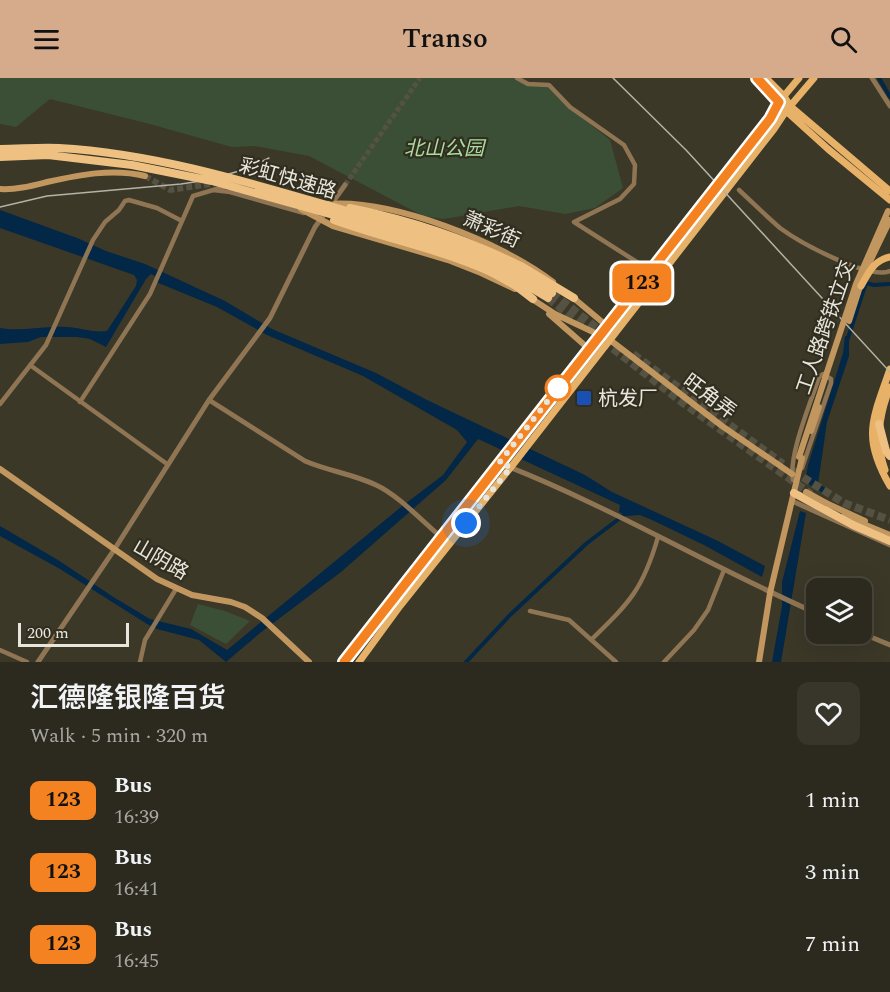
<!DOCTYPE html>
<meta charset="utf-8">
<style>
body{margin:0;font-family:Spectral,"Noto Sans SC",serif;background:#38362b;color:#f1f3f6;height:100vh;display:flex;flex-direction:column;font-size:22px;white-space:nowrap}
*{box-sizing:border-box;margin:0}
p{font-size:20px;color:#a6a7a4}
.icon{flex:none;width:33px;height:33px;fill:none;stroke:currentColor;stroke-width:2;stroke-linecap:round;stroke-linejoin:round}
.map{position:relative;height:584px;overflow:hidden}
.details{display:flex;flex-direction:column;background:#2c2a1e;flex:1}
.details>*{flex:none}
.badge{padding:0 12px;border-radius:9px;font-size:21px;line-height:39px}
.buttons{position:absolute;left:806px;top:500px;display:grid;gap:12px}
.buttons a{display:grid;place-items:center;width:66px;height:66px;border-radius:12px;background:#2c2a1e;box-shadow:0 6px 24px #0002,0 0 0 2px #48463c;font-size:30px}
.scale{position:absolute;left:18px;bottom:15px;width:111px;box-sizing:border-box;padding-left:6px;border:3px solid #e7e6dc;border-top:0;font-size:16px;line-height:21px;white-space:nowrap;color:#e7e6dc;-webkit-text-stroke:4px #312e1f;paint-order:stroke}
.you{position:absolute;width:30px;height:30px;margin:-15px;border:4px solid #fff;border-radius:50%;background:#1a73e8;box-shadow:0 0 0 9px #1a73e833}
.map>.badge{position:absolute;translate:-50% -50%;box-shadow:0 0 0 3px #fff}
.round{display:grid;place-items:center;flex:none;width:63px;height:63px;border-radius:12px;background:#38362b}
.summary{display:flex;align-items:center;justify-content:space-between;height:102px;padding:0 30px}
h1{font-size:28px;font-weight:600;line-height:45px}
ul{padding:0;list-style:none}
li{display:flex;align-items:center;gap:18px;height:72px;padding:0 30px}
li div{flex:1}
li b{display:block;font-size:22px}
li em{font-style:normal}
li .badge{min-width:66px;font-weight:700;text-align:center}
header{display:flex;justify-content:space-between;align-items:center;height:78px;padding:0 30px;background:#d6ab8b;color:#111;font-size:27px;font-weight:600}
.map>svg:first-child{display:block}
.green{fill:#3a4f36}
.water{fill:#032746}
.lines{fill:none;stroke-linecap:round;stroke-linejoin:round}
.canal{stroke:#032746;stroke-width:4}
.tertiary-tunnel{stroke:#555243;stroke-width:5;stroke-dasharray:5 2.5;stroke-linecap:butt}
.secondary-tunnel{stroke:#555243;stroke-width:6;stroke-dasharray:6 3;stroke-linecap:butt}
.trunk-tunnel{stroke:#555243;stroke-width:8;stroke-dasharray:8 4;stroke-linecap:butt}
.minor{stroke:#8f7553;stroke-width:4.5}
.tertiary{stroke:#8f7553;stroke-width:5}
.secondary{stroke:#c1975f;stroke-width:6}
.primary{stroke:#e7b167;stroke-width:7}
.trunk{stroke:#eec082;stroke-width:8}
.rail{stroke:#b4b3a7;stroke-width:1.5}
.secondary-bridge{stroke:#c1975f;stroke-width:6}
.primary-bridge{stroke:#e7b167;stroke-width:7}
.trunk-bridge{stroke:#eec082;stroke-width:8}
.line-casing{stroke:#fff;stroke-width:14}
.line{stroke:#f58220;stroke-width:9}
.walk{stroke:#e7e6dc;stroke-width:6;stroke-dasharray:0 10.8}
.stop-dot{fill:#fff;stroke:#f58220;stroke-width:3}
.transit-dot{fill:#1a4fb4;stroke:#312e1f;stroke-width:2}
.labels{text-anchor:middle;stroke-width:4.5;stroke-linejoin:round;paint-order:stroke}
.park-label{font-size:20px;font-style:italic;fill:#a9dd9f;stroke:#312e1f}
.street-label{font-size:20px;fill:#e7e6dc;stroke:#312e1f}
.poi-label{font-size:20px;fill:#e7e6dc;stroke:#312e1f;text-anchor:start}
</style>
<header><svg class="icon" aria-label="menu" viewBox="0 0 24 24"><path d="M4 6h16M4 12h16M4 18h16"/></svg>Transo<svg class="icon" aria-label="search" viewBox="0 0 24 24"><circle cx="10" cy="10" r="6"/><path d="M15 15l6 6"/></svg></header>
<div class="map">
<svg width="890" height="584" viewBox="0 0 890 584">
<rect width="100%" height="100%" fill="#3b3828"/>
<path class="green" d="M0,0H517L528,6L549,7L580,38L610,62L623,110L595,130L565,136L519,128L444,141L423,138L309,78L255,68L232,69L146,45L50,21L16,49L0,46Z
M198,526L225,533L250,543L226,566L190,547Z"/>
<path class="water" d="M0,132L77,160L106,173L145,186L225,223L272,251L376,295L427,322L585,397L612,414L716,462L765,488L762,499L704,467L652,442L640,437L627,438L619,434L620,427L478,361L446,402L341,494L260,555L226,584L199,562L157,551L147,546L60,491L0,458V448L58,482L115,520L150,541L191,551L227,572L401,429L443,397L467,364L457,352L363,298L267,257L217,229L156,204L155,198L151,196L146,201L106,269L90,261L77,259H41L28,264L0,266V250C22,254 45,247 68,249C81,250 94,255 107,253L136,208L137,202L134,197L0,150Z
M845,258H849V278L827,344L818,406L830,412L828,418L805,404L808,387L843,275Z
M800,433L806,435L781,584H772L782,528V504Z"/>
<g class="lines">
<path class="canal" d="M879,0L890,19
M847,263L866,205L874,207L890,206
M466,584L510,537L587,465L624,437"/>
<path class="tertiary-tunnel" d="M345,107L420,0"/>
<path class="secondary-tunnel" d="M145,98L170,112L217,105"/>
<path class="trunk-tunnel" d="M552,215L606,257
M548,220L584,249
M594,256L683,325L811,416
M633,276L783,386
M793,393L844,425L890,442"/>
<path class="minor" d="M517,0L528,6L549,7L570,29L624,67L635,87L634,106L620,121L574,144L651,193
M213,112L230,114L304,135
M739,112C752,124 766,138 780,150C799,164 868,202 890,193
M30,287L167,386
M80,324L150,216L193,118L240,104
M0,326L46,267L93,162L105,144L119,132L125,123L129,122L157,130L182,143
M793,402C788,378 811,324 819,299L823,296L831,301V305L802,390
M530,533L569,542L616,584
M592,561C630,524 643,511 658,459
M0,572L27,584
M140,584L145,562L176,511
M664,584L694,552L708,532L724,492"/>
<path class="tertiary" d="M872,0L890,28
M330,128L345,107
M209,322L305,383C328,393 353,396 376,407C398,417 422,443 441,459
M499,385C608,427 709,488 816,535
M792,423L890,467
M861,555L890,567
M38,584L114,472L209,322L270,240L315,149L323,138"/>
<path class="secondary" d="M0,111C16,112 31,108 47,104C79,97 112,90 145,98
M328,126C393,121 501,164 553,204
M301,131L333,148L448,182L481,195L515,211
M570,217L607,248L610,262
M529,219L555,236L610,262L722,348L792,396
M549,236L589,271
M0,391L157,501L192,517L231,524L245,529L262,540L309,584
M826,425L865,443
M844,438L890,457
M759,584L770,515L802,380"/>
<path class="primary" d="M757,0L786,33L828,71L890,122
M766,0L784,18L790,28L890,113
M890,291C873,341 861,358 890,408
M885,392C875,363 879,337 890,309
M344,584L770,41L779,24L799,0
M359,584L400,528L511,389L774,51L786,33L814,0"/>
<path class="trunk" d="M418,153C466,167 511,187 552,215
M416,160C463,174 506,193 548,220
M521,188L574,220
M491,194L516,208L533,221
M879,346L886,373L890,378
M794,415L853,447L890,463"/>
<path class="rail" d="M613,0L686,72L890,294
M0,129L47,118L181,106L208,102L246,91L269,80"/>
<path class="secondary-bridge" d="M849,243L864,196L890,142
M811,353L819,329
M799,379L856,206L888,133
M806,414L826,425"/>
<path class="primary-bridge" d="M861,208C869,194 873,183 890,179"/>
<path class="trunk-bridge" d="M0,71C20,71 39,69 59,70C182,77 300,122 418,153
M0,79L48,77L132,87L212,103L416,160
M350,130C413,143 463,160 521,188
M334,142C386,161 440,171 491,194"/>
</g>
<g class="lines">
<defs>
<path id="line" d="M344,584L770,41L779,24L757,0"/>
</defs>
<use href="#line" class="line-casing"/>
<use href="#line" class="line"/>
<path class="walk" d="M466,445L511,389L499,385L558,310"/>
</g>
<circle class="stop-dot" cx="558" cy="310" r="12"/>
<rect class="transit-dot" x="576" y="312" width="16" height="16" rx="3"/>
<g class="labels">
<g class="park-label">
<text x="444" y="77">北山公园</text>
</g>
<g class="street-label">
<text transform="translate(288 100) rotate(16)" y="7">彩虹快速路</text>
<text transform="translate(492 151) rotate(24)" y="7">萧彩街</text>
<text transform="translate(825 249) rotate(-71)" y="7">工人路跨铁立交</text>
<text transform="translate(710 318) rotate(37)" y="7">旺角弄</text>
<text transform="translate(161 481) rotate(30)" y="7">山阴路</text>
</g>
<g class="poi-label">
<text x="598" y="327">杭发厂</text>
</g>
</g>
</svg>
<div class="buttons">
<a><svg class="icon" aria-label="layers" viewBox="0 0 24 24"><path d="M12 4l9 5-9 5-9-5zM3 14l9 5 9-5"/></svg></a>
</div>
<div class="scale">200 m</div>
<div class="you" style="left:466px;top:445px"></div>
<b class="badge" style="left:642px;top:205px;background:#f58220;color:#111">123</b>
</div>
<section class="details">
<div class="summary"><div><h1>汇德隆银隆百货</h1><p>Walk · 5 min · 320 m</p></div><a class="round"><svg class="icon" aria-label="heart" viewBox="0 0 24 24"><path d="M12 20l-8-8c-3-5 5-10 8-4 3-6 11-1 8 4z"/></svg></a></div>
<ul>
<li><span class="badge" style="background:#f58220;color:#111">123</span><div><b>Bus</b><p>16:39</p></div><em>1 min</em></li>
<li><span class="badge" style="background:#f58220;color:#111">123</span><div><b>Bus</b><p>16:41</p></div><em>3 min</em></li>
<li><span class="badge" style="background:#f58220;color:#111">123</span><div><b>Bus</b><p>16:45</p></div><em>7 min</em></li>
</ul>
</section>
